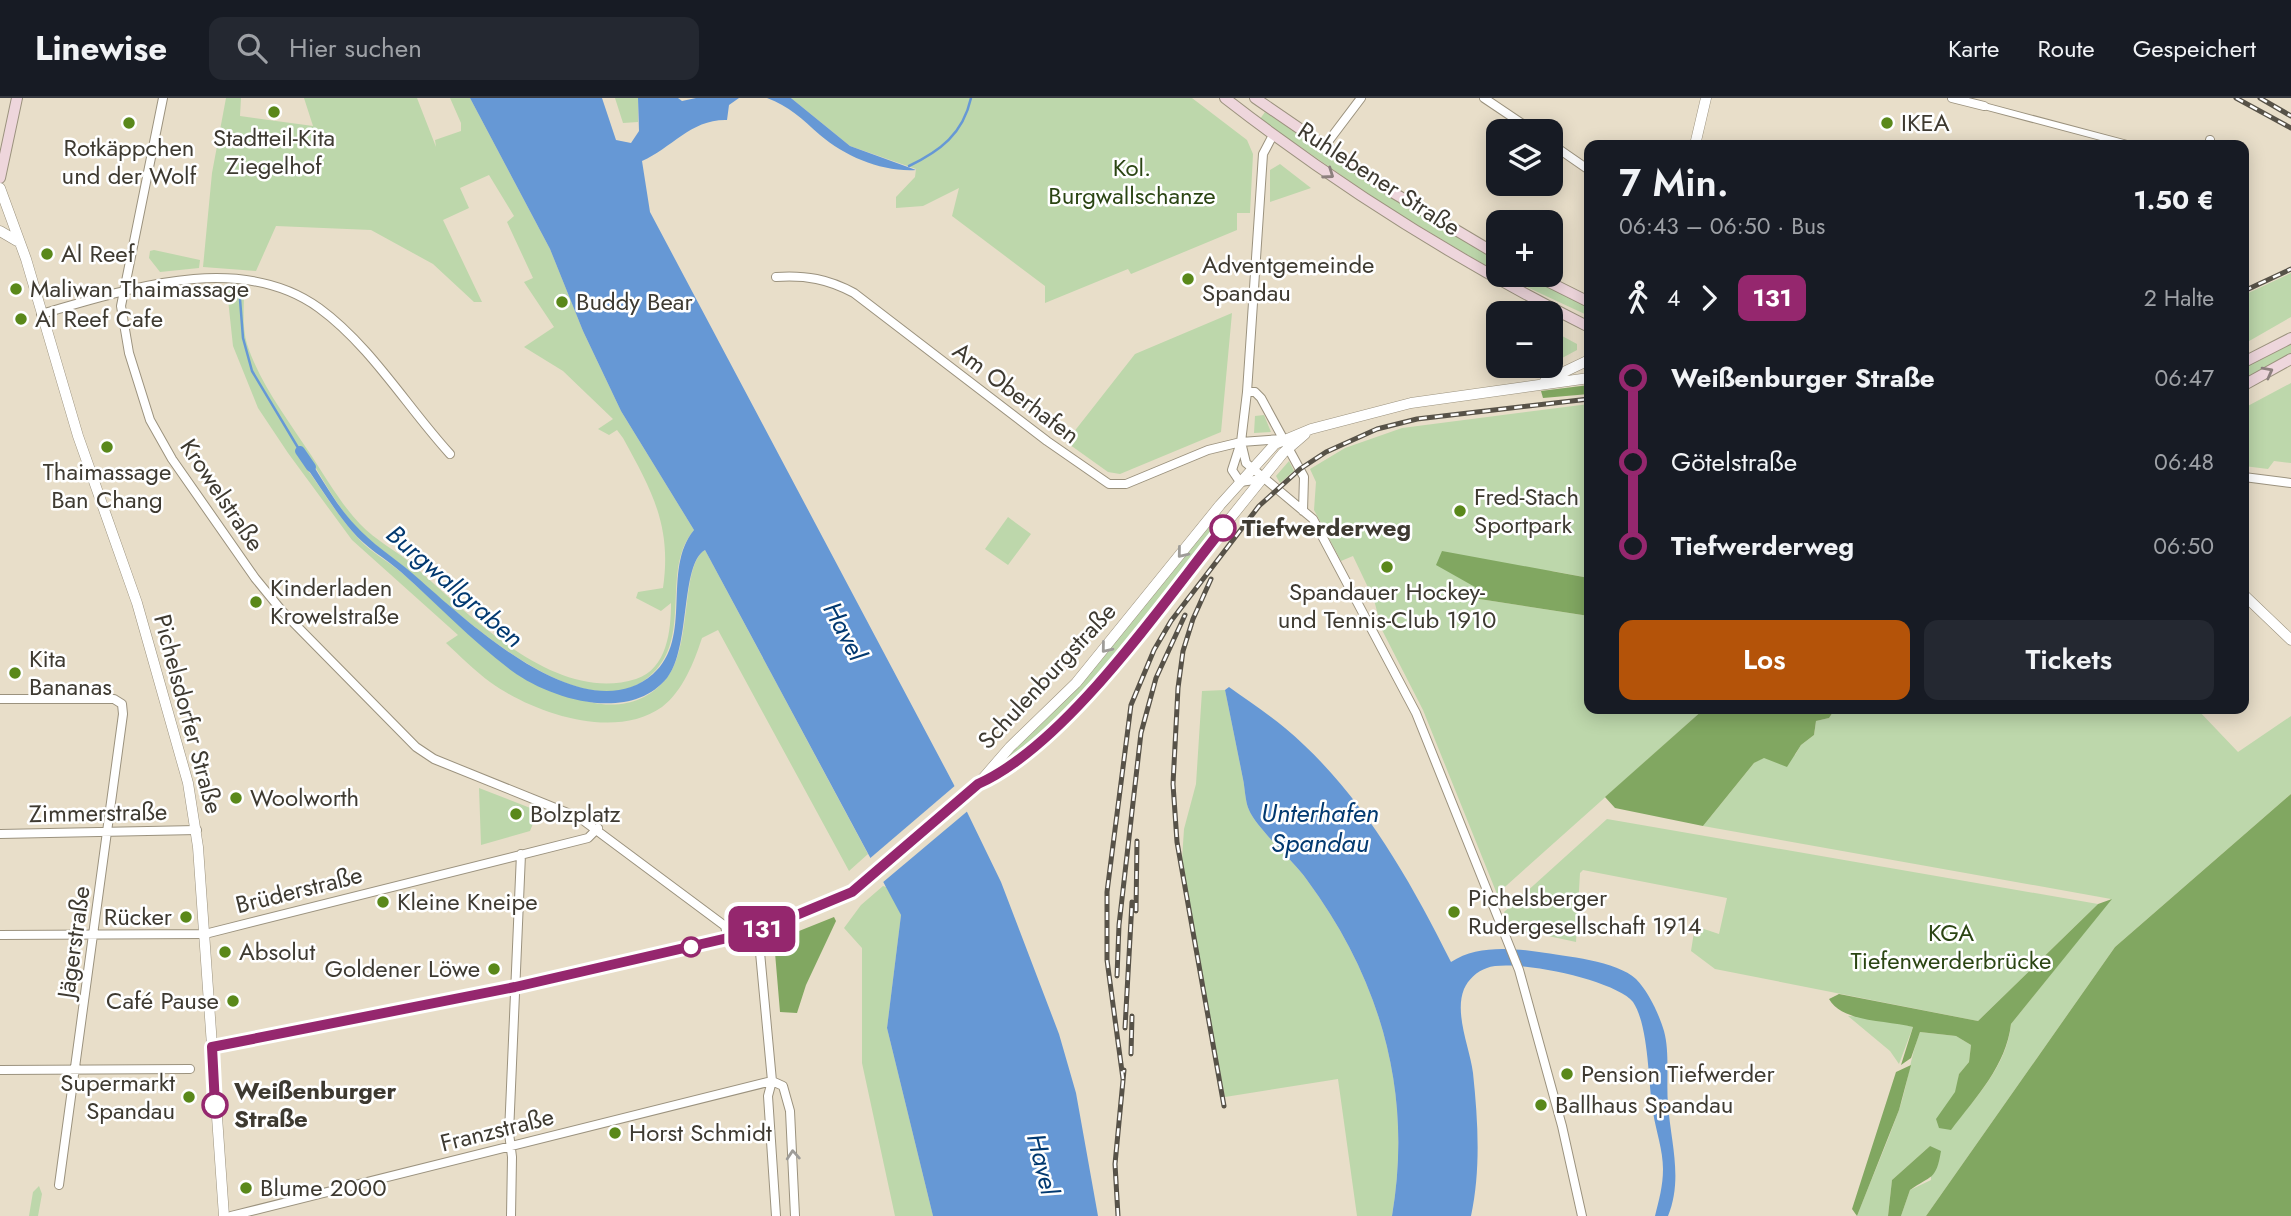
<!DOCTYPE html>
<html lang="de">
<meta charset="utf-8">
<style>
body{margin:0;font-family:Jost,sans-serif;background:#242831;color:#f1f3f6;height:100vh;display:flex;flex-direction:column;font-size:26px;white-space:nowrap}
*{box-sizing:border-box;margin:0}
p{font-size:23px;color:#9ea1a6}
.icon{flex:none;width:38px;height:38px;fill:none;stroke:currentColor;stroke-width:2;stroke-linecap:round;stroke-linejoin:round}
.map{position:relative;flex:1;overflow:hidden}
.panel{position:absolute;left:1584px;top:42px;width:665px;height:574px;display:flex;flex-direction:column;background:#171b24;border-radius:14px;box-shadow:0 4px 18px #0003}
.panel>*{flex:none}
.badge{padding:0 14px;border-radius:10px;font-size:24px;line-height:46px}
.tools{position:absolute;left:1486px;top:21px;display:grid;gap:14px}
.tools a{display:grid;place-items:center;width:77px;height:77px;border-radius:14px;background:#171b24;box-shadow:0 4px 18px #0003;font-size:35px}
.map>.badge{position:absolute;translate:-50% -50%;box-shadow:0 0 0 4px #fff}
.legs{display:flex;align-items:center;gap:10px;height:77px;padding:0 35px;font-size:23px}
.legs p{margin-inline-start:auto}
.head{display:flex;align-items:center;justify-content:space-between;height:119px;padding:0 35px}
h1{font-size:38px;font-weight:600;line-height:52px}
.primary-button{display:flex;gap:14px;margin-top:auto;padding:14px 35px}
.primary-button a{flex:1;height:80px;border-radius:14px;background:#b45309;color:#fff;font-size:28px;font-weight:600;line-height:80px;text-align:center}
.primary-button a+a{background:#242831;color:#f1f3f6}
ul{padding:0 35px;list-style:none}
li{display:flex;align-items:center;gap:24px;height:84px;font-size:26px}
li i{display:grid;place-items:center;width:10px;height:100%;margin:0 9px;background:currentColor}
li i::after{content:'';width:18px;height:18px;margin:-9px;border:5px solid;border-radius:50%;background:#171b24}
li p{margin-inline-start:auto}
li:first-child i{background:linear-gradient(#0000 50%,currentColor 0)}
li:last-child i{background:linear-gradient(currentColor 50%,#0000 0)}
header{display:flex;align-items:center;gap:42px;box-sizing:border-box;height:98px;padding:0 35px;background:#171b24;border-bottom:2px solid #363941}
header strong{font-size:33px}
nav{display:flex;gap:38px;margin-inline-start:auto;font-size:24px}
.search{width:490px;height:63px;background:#242831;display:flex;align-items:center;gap:18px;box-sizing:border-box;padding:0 24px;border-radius:14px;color:#9ea1a6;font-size:26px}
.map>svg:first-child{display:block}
.green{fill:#bdd7ab}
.forest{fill:#81a761}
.water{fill:#6698d5}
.pier{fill:#e8dec9}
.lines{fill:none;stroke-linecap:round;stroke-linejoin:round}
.stream{stroke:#6698d5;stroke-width:2.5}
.canal{stroke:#6698d5;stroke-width:10}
.pedestrian-casing{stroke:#9b927e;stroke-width:8}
.minor-casing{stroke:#9b927e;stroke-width:10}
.tertiary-casing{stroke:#9b927e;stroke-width:11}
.secondary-casing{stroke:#9b927e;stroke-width:12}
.pedestrian{stroke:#fff;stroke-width:6}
.minor{stroke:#fff;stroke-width:8}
.tertiary{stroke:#fff;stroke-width:10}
.secondary{stroke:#eed6dc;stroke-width:10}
.rail-casing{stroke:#575248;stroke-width:5}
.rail{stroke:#fff;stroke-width:2.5;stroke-dasharray:8;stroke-linecap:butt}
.oneway{stroke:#8d807e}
.oneway2{stroke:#9e9c98}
.line-1-casing{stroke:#fff;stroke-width:16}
.line-1{stroke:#95276e;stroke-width:10}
.poi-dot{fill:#5a881a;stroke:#fff;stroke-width:2.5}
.stop-1-dot{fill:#fff;stroke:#95276e;stroke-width:3.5}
.labels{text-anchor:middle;stroke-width:5;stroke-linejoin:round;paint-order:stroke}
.poi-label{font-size:24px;fill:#3e3a31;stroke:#fff;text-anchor:start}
.park-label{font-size:24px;fill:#2b4513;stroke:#fff}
.street-label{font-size:24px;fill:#3e3a31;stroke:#fff}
.stop-label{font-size:24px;font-weight:bold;fill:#3e3a31;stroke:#fff;text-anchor:start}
.water-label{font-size:26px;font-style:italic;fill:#023970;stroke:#fff}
</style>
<header>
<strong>Linewise</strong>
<div class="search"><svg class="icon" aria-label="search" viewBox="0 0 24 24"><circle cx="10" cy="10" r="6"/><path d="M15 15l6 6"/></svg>Hier suchen</div>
<nav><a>Karte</a><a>Route</a><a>Gespeichert</a></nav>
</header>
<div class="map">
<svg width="2291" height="1118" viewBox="0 0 2291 1118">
<rect width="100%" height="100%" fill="#e8dec9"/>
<path class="green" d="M226,0H241L240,18L313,28L304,0H417L436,49L435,42L461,33V25L450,0H470L550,151L583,233L621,313L694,432C661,471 691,533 656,572C592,644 461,517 412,476C394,460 372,446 355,428C336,407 321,377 305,353L303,365C321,390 338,419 360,442C372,455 388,463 402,475C455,522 596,664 666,581C693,549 680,467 705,452L868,756L849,773L718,532L702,540C694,564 683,593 662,609C614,643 533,615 490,584C475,573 460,558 446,545L458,537L352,442L288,355L258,310L233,248L227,192L244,193C244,210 242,230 247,246C260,286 288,322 311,357C326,380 341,406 360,426C376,443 396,452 414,468C469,516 555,607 636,581C667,571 671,533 671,505L661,513L636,500L638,494L663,490C672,428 652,393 623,340L617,332L609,337L598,331L613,321L563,273L524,249L554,229L524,184L533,180L507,124L514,118L489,77L460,90L469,110L443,122L482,204H474L433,166L371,132L276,128L256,173L203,169L212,75Z
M615,0H638V24L623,25Z
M791,0H1192L1247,42L1253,56L1250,115H1237V132L1131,176L1128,171L1045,205V188L952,118L959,90L923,108L896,110V99L915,79L916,71L850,48Z
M1265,14L1396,102L1498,162V175L1389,110L1260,21Z
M1280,66L1311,90L1270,104V72Z
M154,152L200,162L199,170L160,174L149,160L150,153Z
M2291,175V219L2244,246V197Z
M1501,177H1525L1589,209V218Z
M1232,215L1221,334L1120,376L1108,374L1066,344L1135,256Z
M1551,232L1577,246V252L1551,266V261L1555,260L1556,237L1551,236Z
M2291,246V257L2244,283V270Z
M2291,285V365L2274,363L2268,371L2244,368V310Z
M1589,306V480L1552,473L1475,489L1473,500L1589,518V611H1704L1497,796L1423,612L1382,532L1374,502L1353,458L1341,463L1314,412L1316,384L1310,371L1345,350L1402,330Z
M1264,317L1271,334L1254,335L1255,318Z
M1289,363L1294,373L1280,385L1276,378Z
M1220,415L1224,419L1094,581L1019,655L997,670L1088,577Z
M1008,419L1031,436L1008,467L985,451Z
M1225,592C1231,621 1237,651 1243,681C1245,690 1245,703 1249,712C1258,732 1293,762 1307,782C1381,882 1413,995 1392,1118H1357L1338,981L1225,999L1181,777L1184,731L1196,686L1202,593Z
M1835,611H2197L2238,654L2291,618V696L2115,849L1926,1118H1901L1910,1092L1931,1082L1930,1048L1892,1082L1888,1118H1857C1871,1082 1886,1048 1899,1012C1908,986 1910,959 1920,934L1956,938L1971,947L1969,964L1959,976L1951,1031C1976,999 2007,968 2011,926L2111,801L1703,728L1754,665L1763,660L1795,657L1801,647L1814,637L1816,623L1829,620Z
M479,690L538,713L530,733L481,747Z
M1607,721L2098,806L1978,923L1715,871L1691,853L1695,828L1719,836L1727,800L1583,772L1580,775L1576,844L1511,830L1504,814Z
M883,788L889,790L901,817L887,930L933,1118H895L862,965V850L844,830L861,807Z
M1848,918C1868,918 1893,923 1913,929L1899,966L1890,953Z
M39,1088L42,1096L38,1118H29L33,1094Z"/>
<path class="forest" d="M1589,287V296L1543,300L1541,293Z
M1442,453L1589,480V518L1473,500L1475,489L1436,467Z
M1704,611H1835L1829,620L1816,623L1814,637L1801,647L1787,669L1764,660L1754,665L1703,728L1615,710L1605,699Z
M2291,696V1118H1926L2115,849Z
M2112,801L2011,926C2006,968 1976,999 1951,1032L1939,1030L1936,1021L1955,994L1959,976L1969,964L1971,947L1956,938L1920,934L1911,960L1901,967L1913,929C1887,922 1843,925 1829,901L1839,896L1978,923L2098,806Z
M834,819L836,823L806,887L797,915L780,914L774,843Z
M1911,967L1899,1012L1857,1118L1852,1111L1896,974Z
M1930,1048L1941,1053C1936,1083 1931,1077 1910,1092L1901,1118H1888L1892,1082Z"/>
<path class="water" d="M470,0H602L616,42L631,45L639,33L638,0H678L682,3L696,0H739L729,7L727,22C691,21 672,50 642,63L650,114L953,685L1001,784L1059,936L1076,995L1098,1118H933L887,930L901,817L705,452C680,466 691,550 667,580C630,625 552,602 512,573C472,543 438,507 401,474C385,460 366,450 352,433C334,412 319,387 303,364L304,353C320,377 335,406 355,427C371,445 393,459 412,475C462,518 583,637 653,576C694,540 661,472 694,432L621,313L583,233L550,151Z
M767,0H791L850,48L916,72C882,74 846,59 820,37C802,21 789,8 767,0Z
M1229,589C1247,602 1267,615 1285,630C1359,692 1408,778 1451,864C1476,847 1511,850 1539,854C1565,858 1617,863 1636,881C1648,893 1659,916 1664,933C1670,955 1666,984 1668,1007C1671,1045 1683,1081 1668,1118H1655C1659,1102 1663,1088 1663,1071C1663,1052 1656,1033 1653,1014C1648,984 1649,928 1633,904C1616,882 1512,860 1487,870C1477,873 1468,882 1464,891C1454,916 1470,950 1473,975C1478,1023 1481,1071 1471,1118H1392C1413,995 1381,882 1307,782C1293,762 1258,732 1249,712C1245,703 1245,690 1243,681C1237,651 1231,621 1225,592Z"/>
<path class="pier" d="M957,686L970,711L882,785L868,762Z"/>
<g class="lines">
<path class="stream" d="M909,68C940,53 963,36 971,0
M240,201L243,240L252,273L300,353"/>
<path class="canal" d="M300,353L311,369"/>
<defs>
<path id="pedestrian" d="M1984,8L2131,47"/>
<path id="minor" d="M163,0L121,208L129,255L150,322L172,361L255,480L282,513L416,649L434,661L580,720L725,828L728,842
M1484,0L1533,33
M1952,0L1984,8
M1550,45L1589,72
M2209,47L2210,42
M1324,49L1361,0
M776,179C806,177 828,181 854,195L1047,343L1109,386H1126L1208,352L1241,344L1281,341
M41,216C126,192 239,152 319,210C371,248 407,309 450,356
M1247,294H1255L1261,300L1304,379L1303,413
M1241,344L1246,365L1313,421L1416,615L1519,872L1562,1028L1582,1118
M2244,379L2291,385
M1262,381L1240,384L1232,372L1241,344L1247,294L1263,56L1273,37
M0,601H114L122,606L123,616L59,1087
M0,736L197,732
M758,833L772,983L768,998L776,1118
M0,837L205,836L588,740L598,730
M0,972L190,971
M772,983L783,988L790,1013L795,1118
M231,1118L772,983
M511,1118L512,1059L509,1035L521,756"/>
<path id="tertiary" d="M1695,47L1706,0
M0,90L26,161L78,338L137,505L188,685L198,749L224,1118
M0,133L17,143
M1545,283L1589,262
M2244,497L2291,542
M978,686C1052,654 1104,578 1153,517C1196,463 1239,409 1283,355L1305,336
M212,949L501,892L728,842L843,799L978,686L1010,649L1076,585L1220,407L1275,346L1311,331L1411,305L1589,280"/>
<path id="secondary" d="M1225,0C1338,88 1461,165 1589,229
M1255,0L1392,94L1498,157
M0,80L17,0
M1535,177L1589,204
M2244,264L2291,240
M2244,287L2291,261"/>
</defs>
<use href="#pedestrian" class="pedestrian-casing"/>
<use href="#minor" class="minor-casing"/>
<use href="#tertiary" class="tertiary-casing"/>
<use href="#secondary" class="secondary-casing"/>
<use href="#pedestrian" class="pedestrian"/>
<use href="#minor" class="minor"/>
<use href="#tertiary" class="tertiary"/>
<use href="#secondary" class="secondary"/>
<defs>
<path id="rail" d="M2236,0L2291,30
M2260,0L2291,18
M2244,193L2291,171
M1211,481L1193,521L1183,553L1178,590L1173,686L1177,744L1224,1008
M1136,813L1137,743
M1117,878L1119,827L1141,635L1156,580L1185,517
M1125,930L1132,804
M1131,956L1132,918
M1123,981L1107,862V794L1131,607L1154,552L1171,523L1259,408L1300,371L1326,354L1377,331L1417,321L1589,301
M1118,1118L1115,1066L1124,972"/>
</defs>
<use href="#rail" class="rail-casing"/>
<use href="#rail" class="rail"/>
</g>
<defs><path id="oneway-chevron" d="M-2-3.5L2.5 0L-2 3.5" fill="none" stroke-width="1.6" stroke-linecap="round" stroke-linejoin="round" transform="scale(1.75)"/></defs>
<g class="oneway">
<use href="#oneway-chevron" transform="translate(1329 76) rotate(35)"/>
<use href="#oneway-chevron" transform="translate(2268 274) rotate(-28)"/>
</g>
<g class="oneway2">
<use href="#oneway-chevron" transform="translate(1182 455) rotate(129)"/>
<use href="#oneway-chevron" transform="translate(1106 550) rotate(129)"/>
<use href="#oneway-chevron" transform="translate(793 1057) rotate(-94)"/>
</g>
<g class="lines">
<defs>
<path id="line-1" d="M215,1007L212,949L515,889L758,833L852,794L978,686C1066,647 1162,506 1223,430"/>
</defs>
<use href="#line-1" class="line-1-casing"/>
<use href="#line-1" class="line-1"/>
</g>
<g class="poi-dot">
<circle cx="274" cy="14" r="7"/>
<circle cx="129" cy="25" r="7"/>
<circle cx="1887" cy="25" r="7"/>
<circle cx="47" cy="156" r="7"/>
<circle cx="1188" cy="181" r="7"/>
<circle cx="16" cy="191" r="7"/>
<circle cx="562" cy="204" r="7"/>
<circle cx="21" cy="221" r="7"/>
<circle cx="107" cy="349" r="7"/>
<circle cx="1460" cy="413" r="7"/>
<circle cx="1387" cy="469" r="7"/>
<circle cx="256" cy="504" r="7"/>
<circle cx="15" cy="575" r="7"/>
<circle cx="236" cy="700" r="7"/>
<circle cx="516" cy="716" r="7"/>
<circle cx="383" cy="804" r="7"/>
<circle cx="1454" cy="814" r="7"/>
<circle cx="186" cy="819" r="7"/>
<circle cx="225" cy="854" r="7"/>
<circle cx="494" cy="871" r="7"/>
<circle cx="233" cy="903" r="7"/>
<circle cx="1567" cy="976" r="7"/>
<circle cx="189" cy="999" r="7"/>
<circle cx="1541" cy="1007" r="7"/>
<circle cx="615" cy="1035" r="7"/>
<circle cx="246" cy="1090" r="7"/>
</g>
<g class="stop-1-dot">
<circle cx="1223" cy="430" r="12"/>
<circle cx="691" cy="849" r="9"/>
<circle cx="215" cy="1007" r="12"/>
</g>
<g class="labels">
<g class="poi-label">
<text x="1901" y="33">IKEA</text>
<text x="274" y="48" text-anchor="middle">Stadtteil-Kita<tspan x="274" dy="28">Ziegelhof</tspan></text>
<text x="129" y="58" text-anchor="middle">Rotkäppchen<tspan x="129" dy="28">und der Wolf</tspan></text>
<text x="61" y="164">Al Reef</text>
<text x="1202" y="175">Adventgemeinde<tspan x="1202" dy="28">Spandau</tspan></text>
<text x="30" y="199">Maliwan Thaimassage</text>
<text x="576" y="212">Buddy Bear</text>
<text x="35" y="229">Al Reef Cafe</text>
<text x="107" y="382" text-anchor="middle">Thaimassage<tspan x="107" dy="28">Ban Chang</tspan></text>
<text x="1474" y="407">Fred-Stach<tspan x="1474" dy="28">Sportpark</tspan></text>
<text x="270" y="498">Kinderladen<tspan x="270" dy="28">Krowelstraße</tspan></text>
<text x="1387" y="502" text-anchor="middle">Spandauer Hockey-<tspan x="1387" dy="28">und Tennis-Club 1910</tspan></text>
<text x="29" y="569">Kita<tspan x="29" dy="28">Bananas</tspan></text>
<text x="250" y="708">Woolworth</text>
<text x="530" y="724">Bolzplatz</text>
<text x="1468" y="808">Pichelsberger<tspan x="1468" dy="28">Rudergesellschaft 1914</tspan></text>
<text x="397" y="812">Kleine Kneipe</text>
<text x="172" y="827" text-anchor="end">Rücker</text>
<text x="239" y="862">Absolut</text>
<text x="480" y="879" text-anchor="end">Goldener Löwe</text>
<text x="219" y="911" text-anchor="end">Café Pause</text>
<text x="1581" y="984">Pension Tiefwerder</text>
<text x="175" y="993" text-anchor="end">Supermarkt<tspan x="175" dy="28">Spandau</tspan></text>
<text x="1555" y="1015">Ballhaus Spandau</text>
<text x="629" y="1043">Horst Schmidt</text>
<text x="260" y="1098">Blume 2000</text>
</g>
<g class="park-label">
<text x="1132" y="78">Kol.<tspan x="1132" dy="28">Burgwallschanze</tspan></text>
<text x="1951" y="843">KGA<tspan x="1951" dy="28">Tiefenwerderbrücke</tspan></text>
</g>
<g class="street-label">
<text transform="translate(1379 81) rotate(33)" y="8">Ruhlebener Straße</text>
<text transform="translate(1016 295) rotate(37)" y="8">Am Oberhafen</text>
<text transform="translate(222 397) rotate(56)" y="8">Krowelstraße</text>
<text transform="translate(1047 578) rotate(-47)" y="8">Schulenburgstraße</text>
<text transform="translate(188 616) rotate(75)" y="8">Pichelsdorfer Straße</text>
<text transform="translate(98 715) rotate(-1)" y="8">Zimmerstraße</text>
<text transform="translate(299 792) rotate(-14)" y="8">Brüderstraße</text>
<text transform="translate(74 844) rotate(-82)" y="8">Jägerstraße</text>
<text transform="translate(497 1032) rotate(-14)" y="8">Franzstraße</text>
</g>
<g class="stop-label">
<text x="1242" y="438">Tiefwerderweg</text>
<text x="234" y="1001">Weißenburger<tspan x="234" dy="28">Straße</tspan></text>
</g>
<g class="water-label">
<text transform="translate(455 488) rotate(41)" y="9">Burgwallgraben</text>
<text transform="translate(845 533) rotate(62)" y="9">Havel</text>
<text x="1320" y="724">Unterhafen<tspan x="1320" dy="30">Spandau</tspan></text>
<text transform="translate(1043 1066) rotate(76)" y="9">Havel</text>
</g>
</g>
</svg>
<div class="tools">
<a><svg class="icon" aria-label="layers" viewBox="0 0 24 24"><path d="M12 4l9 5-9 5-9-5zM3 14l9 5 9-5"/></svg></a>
<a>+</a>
<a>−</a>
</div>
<b class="badge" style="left:762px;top:831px;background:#95276e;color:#fff">131</b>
<section class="panel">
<div class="head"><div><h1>7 Min.</h1><p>06:43 – 06:50 · Bus</p></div><b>1.50 €</b></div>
<div class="legs"><svg class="icon" aria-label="walk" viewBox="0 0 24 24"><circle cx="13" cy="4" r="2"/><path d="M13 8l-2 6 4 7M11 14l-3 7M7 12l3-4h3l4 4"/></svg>4<svg class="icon" aria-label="forward" viewBox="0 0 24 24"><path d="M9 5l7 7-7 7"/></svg><b class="badge" style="background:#95276e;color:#fff">131</b><p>2 Halte</p></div>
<ul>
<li><i style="color:#95276e"></i><b>Weißenburger Straße</b><p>06:47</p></li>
<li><i style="color:#95276e"></i><span>Götelstraße</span><p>06:48</p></li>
<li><i style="color:#95276e"></i><b>Tiefwerderweg</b><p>06:50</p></li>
</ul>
<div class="primary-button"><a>Los</a><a>Tickets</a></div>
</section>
</div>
